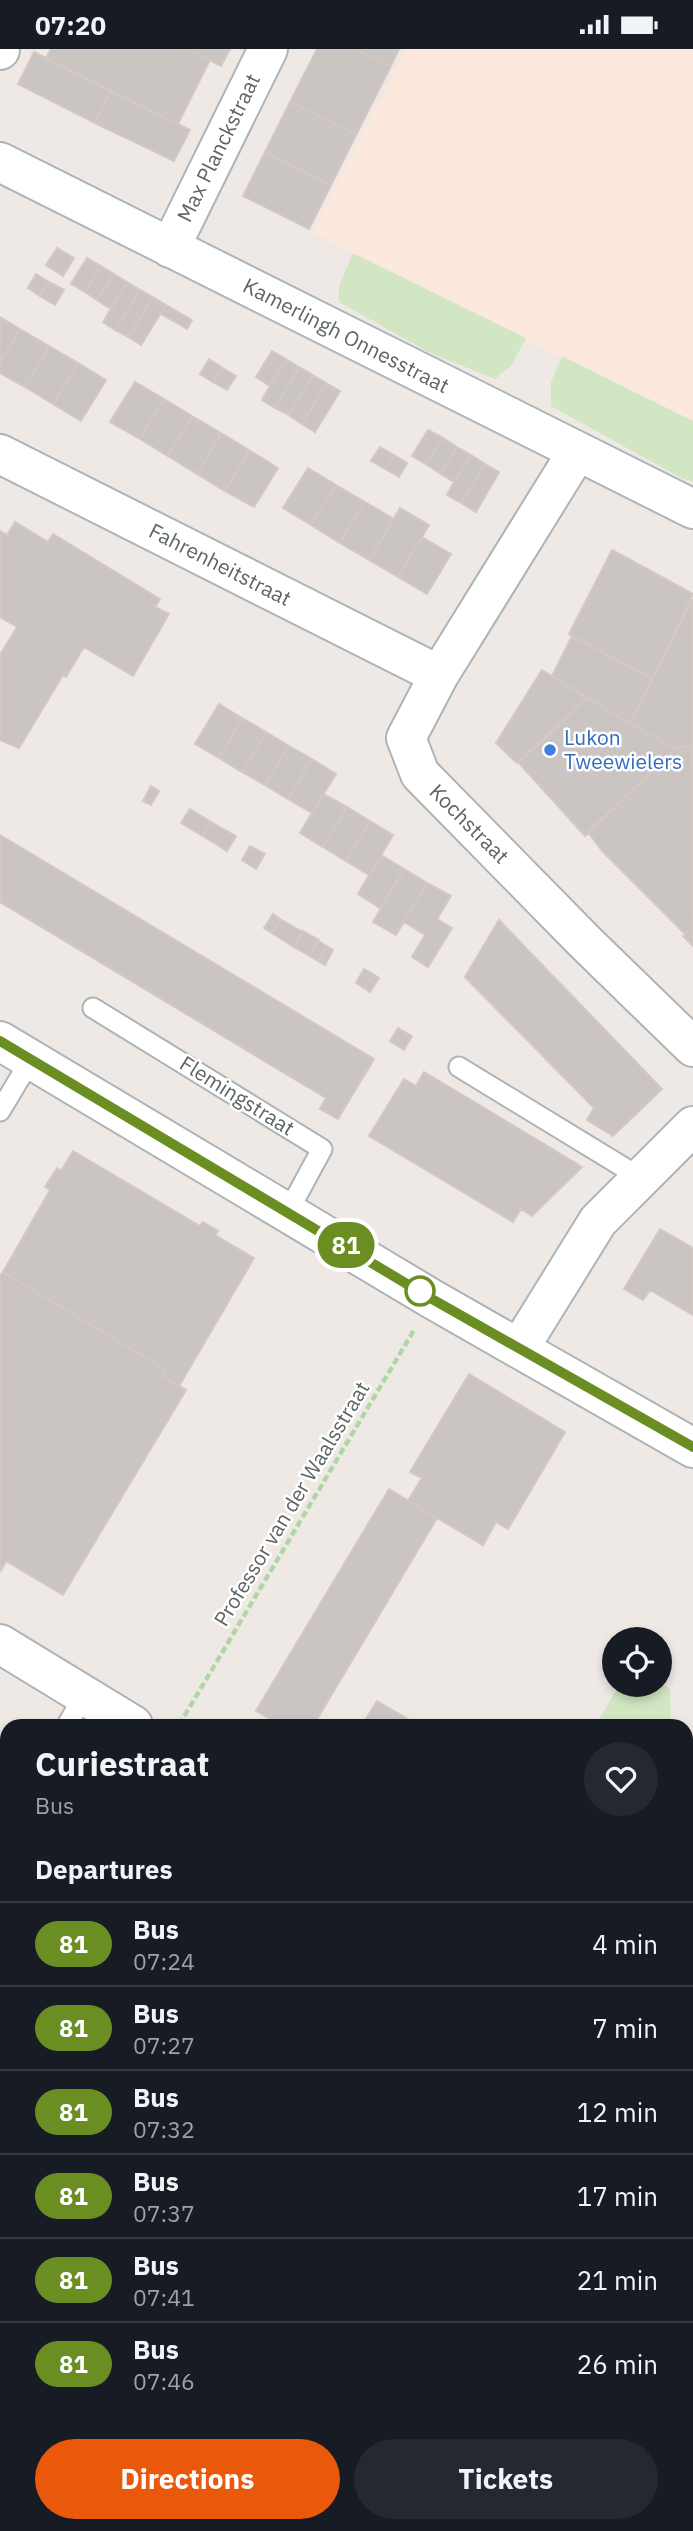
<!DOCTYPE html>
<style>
body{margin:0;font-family:"IBM Plex Sans",sans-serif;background:#242831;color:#f1f3f6;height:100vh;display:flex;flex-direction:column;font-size:26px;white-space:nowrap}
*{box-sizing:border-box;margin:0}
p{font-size:23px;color:#9ea1a6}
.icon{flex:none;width:38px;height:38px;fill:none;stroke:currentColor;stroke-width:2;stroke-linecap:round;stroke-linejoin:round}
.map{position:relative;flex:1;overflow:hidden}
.side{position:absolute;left:0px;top:1670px;width:693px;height:814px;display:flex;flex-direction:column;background:#171b24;border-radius:21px 21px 0 0;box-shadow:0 4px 10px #0003}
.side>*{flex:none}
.badge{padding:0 14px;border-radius:23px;font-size:24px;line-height:46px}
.buttons{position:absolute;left:602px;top:1578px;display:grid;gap:14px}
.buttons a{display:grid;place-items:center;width:70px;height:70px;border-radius:50%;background:#171b24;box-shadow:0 4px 10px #0003;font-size:35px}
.map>.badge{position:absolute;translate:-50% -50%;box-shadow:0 0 0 4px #fff}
h2{padding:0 35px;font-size:26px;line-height:63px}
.round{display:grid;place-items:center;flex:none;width:74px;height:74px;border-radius:37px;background:#242831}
.summary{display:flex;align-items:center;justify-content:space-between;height:119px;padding:0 35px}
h1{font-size:33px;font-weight:700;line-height:52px}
.cta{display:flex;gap:14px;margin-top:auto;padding:14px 35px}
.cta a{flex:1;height:80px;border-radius:42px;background:#ea580c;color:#fff;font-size:28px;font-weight:700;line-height:80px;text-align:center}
.cta a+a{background:#242831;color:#f1f3f6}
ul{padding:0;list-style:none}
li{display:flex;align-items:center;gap:21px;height:84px;padding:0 35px;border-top:2px solid #363941}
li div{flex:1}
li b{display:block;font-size:26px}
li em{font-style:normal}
li .badge{min-width:77px;font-weight:700;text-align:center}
.status{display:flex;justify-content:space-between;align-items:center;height:49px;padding:0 35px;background:#171b24;direction:ltr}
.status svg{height:19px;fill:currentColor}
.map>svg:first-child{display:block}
.commercial{fill:#fde8dd}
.green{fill:#d2e6c3}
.building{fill:#cac4c3;stroke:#d4c8c4;stroke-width:2}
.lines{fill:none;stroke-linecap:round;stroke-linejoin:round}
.lane-casing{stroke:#aeb4b5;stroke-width:23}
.street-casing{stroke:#aeb4b5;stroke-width:42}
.path{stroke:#afd7a6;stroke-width:4.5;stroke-dasharray:7 3.5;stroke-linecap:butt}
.lane{stroke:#fff;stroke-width:19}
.street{stroke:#fff;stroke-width:38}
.line-casing{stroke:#fff;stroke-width:16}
.line{stroke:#6b8e23;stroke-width:10}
.shop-dot{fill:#3f7fe0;stroke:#fff;stroke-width:2.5}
.stop-dot{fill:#fff;stroke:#6b8e23;stroke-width:3.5}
.labels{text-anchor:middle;stroke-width:5;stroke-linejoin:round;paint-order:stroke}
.street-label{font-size:21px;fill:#5d6566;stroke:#fff}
.shop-label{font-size:21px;fill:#366cbe;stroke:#fff;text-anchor:start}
</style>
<div class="status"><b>07:20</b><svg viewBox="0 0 49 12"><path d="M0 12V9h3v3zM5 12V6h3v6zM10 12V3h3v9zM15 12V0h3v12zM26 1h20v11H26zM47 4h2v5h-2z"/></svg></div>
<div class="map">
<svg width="693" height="2482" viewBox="0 0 693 2482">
<rect width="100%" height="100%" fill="#efe9e6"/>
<path class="commercial" d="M406,0H693V375L312,183Z"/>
<path class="green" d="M353,204L526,289L511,317L495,330L430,304L339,253V237Z
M562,307L693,372V432L683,430L551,357V333Z
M660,1633L670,1640L671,1676H596L619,1636H660Z
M0,2180L7,2184V2476H600V2482H0Z
M686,2281H693V2370H686Z"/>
<path class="building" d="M51,0H188L210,11L178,75L46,9Z
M188,0H230L221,17Z
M317,0H355L391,17L356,86L290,53Z
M355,0H399L391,17Z
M34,3L111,42L95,74L18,35Z
M111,42L190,81L174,112L95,74Z
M290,53L356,86L331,136L265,103Z
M265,103L331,136L309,180L243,147Z
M57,199L74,209L63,227L46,216Z
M87,209L101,217L85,243L71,235Z
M101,217L114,225L97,251L85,243Z
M36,225L49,233L40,247L28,239Z
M114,225L127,233L111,260L97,251Z
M49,233L64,241L55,256L40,247Z
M127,233L140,241L115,281L103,273Z
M140,241L153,248L128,288L115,281Z
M153,248L166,256L141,296L128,288Z
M166,256L192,271L187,280L161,265Z
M0,268L20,280L0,314Z
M20,280L49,297L25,338L0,324V314Z
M49,297L78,314L53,355L25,338Z
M272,302L286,310L270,337L256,328Z
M209,310L221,318L213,333L200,325Z
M286,310L299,318L275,359L262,351Z
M78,314L106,331L81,372L53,355Z
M221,318L236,327L227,341L213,333Z
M299,318L313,326L289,366L275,359Z
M313,326L326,334L302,375L289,366Z
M135,333L164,350L140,390L110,373Z
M326,334L340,342L315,383L302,375Z
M164,350L192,367L168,407L140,390Z
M192,367L221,384L197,425L168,407Z
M428,381L443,389L427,416L412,407Z
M221,384L249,401L225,442L197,425Z
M443,389L457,398L441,425L427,416Z
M380,398L394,406L385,420L371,412Z
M457,398L471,406L447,446L454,433L441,425Z
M249,401L278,419L254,458L225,442Z
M394,406L407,414L399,428L385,420Z
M471,406L485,415L461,454L447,446Z
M485,415L499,423L476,463L461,454Z
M308,419L336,436L311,476L283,459Z
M336,436L365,453L340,494L311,476Z
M365,453L394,470L369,511L340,494Z
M400,459L429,476L398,528L369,511Z
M15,473L48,493L53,485L160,550L155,558L169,565L133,627L84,598L66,628L63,626L19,699L0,691V606L17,578L0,568V482L7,486Z
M422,488L451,505L427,545L398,528Z
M612,501L693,545L652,630L569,585Z
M693,550V696L675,700L630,674Z
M572,587L652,630L630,674L552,627Z
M542,621L587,649L517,714L496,694Z
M587,649L675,700L585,787L519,714Z
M219,655L242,669L219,709L195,695Z
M242,669L266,683L242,723L219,709Z
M266,683L289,697L265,736L242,723Z
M692,696L693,877L685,885L603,803L588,783L675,700Z
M289,697L312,710L288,750L265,736Z
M312,710L336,725L312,764L288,750Z
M151,737L159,742L151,756L143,752Z
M323,745L347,758L323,798L300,784Z
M347,758L370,772L346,812L323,798Z
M190,760L211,773L203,787L181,774Z
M370,772L393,786L369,826L346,812Z
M211,773L236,787L227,802L203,787Z
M0,786L374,1010L338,1070L320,1060L326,1049L0,853Z
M250,797L265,805L256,820L242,811Z
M381,806L404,820L380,859L358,845Z
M404,820L427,834L396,886L373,873Z
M427,834L451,847L437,870L452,879L428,918L412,908L425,886L404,873Z
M273,865L280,870L272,884L264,879Z
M280,870L303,883L294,898L272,884Z
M499,871L662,1040L613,1087L587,1071L594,1059L465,928Z
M693,877V897L683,887Z
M303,882L319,891L310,907L294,898Z
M318,892L327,897L318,912L310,907Z
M327,897L333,901L325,916L318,912Z
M364,920L373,925L364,939L356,934Z
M373,925L379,929L370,943L364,939Z
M398,979L412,987L404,1001L390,992Z
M424,1023L466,1048L582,1118L532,1167L521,1160L513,1173L369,1087L404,1030L416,1037Z
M73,1102L200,1177L203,1173L218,1182L215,1186L254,1209L179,1337L163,1327L166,1321L3,1223L50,1141L45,1138L57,1119L61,1122Z
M660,1180L693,1199V1266L650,1241L643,1251L624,1240Z
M3,1223L166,1321L163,1327L186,1341L63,1546L6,1512L0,1523V1227Z
M469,1325L565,1383L508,1480L496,1473L483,1496L408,1452L422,1429L410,1423Z
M389,1440L437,1469L316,1672L323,1676H281L256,1662Z
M377,1652L418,1676H362Z
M686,1836L693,1840V1875L686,1887Z
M0,1843L7,1847V1865L0,1860Z
M0,1860L7,1865V1882L0,1878Z
M0,1878L7,1882L0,1896Z
M3,1890L7,1892V1942L0,1938V1896Z
M0,2157L7,2162V2225L0,2221Z
M686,2457H691V2482H658V2476H686Z
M592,2476H609V2482H592Z
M609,2476H658V2482H609Z"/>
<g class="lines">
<defs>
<path id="lane" d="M93,959L322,1100L289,1161
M459,1018L641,1129
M0,1062L30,1012
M67,1676L84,1647
M0,1793L7,1781"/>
<path id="street" d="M0,1V0
M0,113L693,460
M170,199L268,0
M577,403L439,626L406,689L420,725L585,893L693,998
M0,405L439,626
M0,992L432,1250L693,1399
M520,1298L598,1172L693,1077
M0,1595L133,1676
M686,1995L693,1998
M0,2019L7,2023
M686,2102L693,2090
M0,2107L7,2111
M686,2401H693"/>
</defs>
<use href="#lane" class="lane-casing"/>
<use href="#street" class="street-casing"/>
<path class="path" d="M179,1676L414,1281
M686,2244H693
M0,2327L7,2328
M270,2476L281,2482
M376,2476L387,2482
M545,2482L548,2476"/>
<use href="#lane" class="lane"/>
<use href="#street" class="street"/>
</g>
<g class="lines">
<defs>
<path id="line" d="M0,992L432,1250L693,1398"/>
</defs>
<use href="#line" class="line-casing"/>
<use href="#line" class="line"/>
</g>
<circle class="shop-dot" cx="550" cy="701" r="7"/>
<circle class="stop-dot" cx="420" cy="1242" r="14"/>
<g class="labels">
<g class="street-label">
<text transform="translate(219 99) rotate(-64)" y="7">Max Planckstraat</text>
<text transform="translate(346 287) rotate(27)" y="7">Kamerlingh Onnesstraat</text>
<text transform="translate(220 516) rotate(27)" y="7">Fahrenheitstraat</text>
<text transform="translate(469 775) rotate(45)" y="7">Kochstraat</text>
<text transform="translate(237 1047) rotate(32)" y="7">Flemingstraat</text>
<text transform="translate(292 1455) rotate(-59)" y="7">Professor van der Waalsstraat</text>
</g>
<g class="shop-label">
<text x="564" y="696">Lukon<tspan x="564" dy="24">Tweewielers</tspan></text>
</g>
</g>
</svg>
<div class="buttons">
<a><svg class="icon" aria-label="locate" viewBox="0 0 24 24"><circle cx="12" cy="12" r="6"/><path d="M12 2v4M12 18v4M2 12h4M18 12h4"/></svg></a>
</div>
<b class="badge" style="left:346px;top:1196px;background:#6b8e23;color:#fff">81</b>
<section class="side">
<div class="summary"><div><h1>Curiestraat</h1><p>Bus</p></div><a class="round"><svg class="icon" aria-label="heart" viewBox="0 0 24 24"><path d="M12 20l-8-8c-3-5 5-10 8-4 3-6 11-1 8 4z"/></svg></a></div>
<h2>Departures</h2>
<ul>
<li><span class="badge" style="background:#6b8e23;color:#fff">81</span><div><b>Bus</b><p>07:24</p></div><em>4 min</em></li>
<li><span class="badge" style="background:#6b8e23;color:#fff">81</span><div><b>Bus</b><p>07:27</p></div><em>7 min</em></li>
<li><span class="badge" style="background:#6b8e23;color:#fff">81</span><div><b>Bus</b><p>07:32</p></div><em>12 min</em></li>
<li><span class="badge" style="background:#6b8e23;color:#fff">81</span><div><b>Bus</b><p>07:37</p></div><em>17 min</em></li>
<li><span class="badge" style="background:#6b8e23;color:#fff">81</span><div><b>Bus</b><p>07:41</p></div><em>21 min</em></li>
<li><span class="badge" style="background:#6b8e23;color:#fff">81</span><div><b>Bus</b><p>07:46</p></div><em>26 min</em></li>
</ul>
<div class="cta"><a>Directions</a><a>Tickets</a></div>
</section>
</div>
